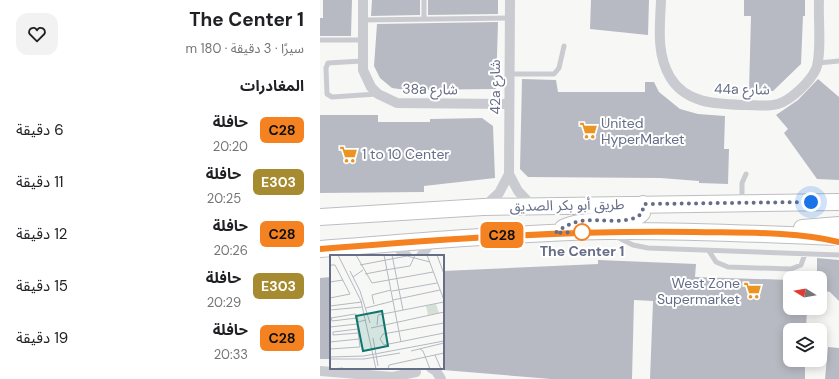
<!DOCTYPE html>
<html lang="ar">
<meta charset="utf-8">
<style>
body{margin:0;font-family:"DM Sans","Noto Sans Arabic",sans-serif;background:#f2f2f2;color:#202124;direction:rtl;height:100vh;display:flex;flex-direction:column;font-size:15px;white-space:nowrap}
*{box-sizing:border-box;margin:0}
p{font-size:13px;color:#757577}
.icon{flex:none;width:22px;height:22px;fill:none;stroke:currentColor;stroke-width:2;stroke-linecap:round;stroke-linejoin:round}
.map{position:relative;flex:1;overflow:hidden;direction:ltr}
.sheet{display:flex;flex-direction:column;background:#fff;width:320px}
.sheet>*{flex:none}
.badge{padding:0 8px;border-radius:6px;font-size:14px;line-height:26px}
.needle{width:26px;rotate:281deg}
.tools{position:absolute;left:463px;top:271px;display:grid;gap:8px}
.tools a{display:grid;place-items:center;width:44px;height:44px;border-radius:8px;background:#fff;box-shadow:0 2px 10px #0003;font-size:20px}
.you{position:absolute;width:20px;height:20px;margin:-10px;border:3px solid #fff;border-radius:50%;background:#1a73e8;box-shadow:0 0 0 6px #1a73e833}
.map>.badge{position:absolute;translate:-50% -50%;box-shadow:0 0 0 2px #fff}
h2{padding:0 16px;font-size:15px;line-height:36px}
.round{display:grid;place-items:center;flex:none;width:42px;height:42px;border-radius:12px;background:#f2f2f2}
.headline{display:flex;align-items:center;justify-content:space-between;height:68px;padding:0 16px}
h1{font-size:19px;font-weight:700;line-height:30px}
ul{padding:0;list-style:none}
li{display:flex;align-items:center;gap:12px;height:52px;padding:0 16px}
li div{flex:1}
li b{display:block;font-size:15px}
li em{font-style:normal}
li .badge{min-width:44px;font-weight:700;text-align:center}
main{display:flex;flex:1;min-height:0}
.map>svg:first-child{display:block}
.building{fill:#b7bac2}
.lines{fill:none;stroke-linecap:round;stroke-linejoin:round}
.primary-casing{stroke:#bcbec3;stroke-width:18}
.lane{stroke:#cacbd0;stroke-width:5}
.street{stroke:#cacbd0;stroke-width:10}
.primary{stroke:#fff;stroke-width:16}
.line-casing{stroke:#fff;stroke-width:9}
.line{stroke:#f58220;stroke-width:6}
.walk{stroke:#656d87;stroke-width:4;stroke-dasharray:0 7.2}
.stop-dot{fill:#fff;stroke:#f58220;stroke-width:2}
.labels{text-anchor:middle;stroke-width:4;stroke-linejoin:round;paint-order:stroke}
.street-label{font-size:14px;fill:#656d87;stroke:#fff}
.poi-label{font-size:14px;fill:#656d87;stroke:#fff;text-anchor:start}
.stop-label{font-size:14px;font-weight:bold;fill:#656d87;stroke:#fff}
.inset-road{fill:none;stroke:#b4b8c2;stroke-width:1}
.view{fill:#0f766e;fill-opacity:0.15;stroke:#0f766e;stroke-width:2}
.inset-edge{fill:none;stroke:#656d87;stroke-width:2}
</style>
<main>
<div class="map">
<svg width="519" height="379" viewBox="0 0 519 379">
<rect width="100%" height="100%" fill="#f7f8f5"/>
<path class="building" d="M3,0H32L31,36H0V18H3Z
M52,0H100V15L51,16Z
M108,0H178V14L108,15Z
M271,0H329L328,35L270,29Z
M424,0H485V16H483L481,64L453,91H429L431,16H424Z
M178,22L176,89L86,90L72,88L60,78L54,66L57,24Z
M202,79L236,80L238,92H325V82H334L339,92L360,109L378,114L405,116L404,149H409L408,184L379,183V181L340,178L208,177L200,169Z
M498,79L519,97V180L497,179L464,133L468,129L456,115L478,100Z
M0,115H58V122H110V119L162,118L173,126L175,178L104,186V192L0,193Z
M497,258L519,260V301L510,292L500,290V278H497Z
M278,260L376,264L375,277L470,280V308H487L486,330H470V360H485V379H330L333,301L314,300L312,379H231L123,370V271L278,264Z
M11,277V359H0V278Z
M508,347L519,348V379H505Z"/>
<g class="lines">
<defs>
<path id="primary" d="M0,217L163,207L519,202
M243,228C265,216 311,227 322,213L323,204
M482,228L519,225
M0,249C95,242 191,233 286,231C364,230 442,234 519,237"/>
</defs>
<use href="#primary" class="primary-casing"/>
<path class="lane" d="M104,19V0
M42,20L190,18
M0,40H42
M42,61L8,63L6,68L7,94L12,97L57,94
M498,63L519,61
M189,74H234L239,68L244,46
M422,202V183L426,174
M295,236L313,245L328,248L519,255
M389,251L396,262L408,267L471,269L481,265L485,254"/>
<path class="street" d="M43,0V70L51,87L58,94L77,103L189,104
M341,0C340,26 336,53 350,77C366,104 397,104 425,105C436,105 448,107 458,104C471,100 490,82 496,69C502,54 498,18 499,0
M189,174L198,191L212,206
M164,207L179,193L189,174L190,0
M70,244L78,248L87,256
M101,256L109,245L116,241
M111,368L116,371L121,379
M0,371L73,377L96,372"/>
<use href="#primary" class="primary"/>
</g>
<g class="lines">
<defs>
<path id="line" d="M0,249C125,239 249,230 374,232C421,233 474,231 519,242"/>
</defs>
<use href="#line" class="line-casing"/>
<use href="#line" class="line"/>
<path class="walk" d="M262,232L235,233C243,227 251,223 261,221C277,218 311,226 322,213L324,204L491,202"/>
</g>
<defs>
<symbol id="supermarket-bare" viewBox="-9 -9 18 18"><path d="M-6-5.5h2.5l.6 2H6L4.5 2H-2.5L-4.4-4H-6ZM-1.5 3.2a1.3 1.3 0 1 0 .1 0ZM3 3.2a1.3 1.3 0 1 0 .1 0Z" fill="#eb9421" stroke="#fff" stroke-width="2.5" paint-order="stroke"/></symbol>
</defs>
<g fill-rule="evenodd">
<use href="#supermarket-bare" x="256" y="118" width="25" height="25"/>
<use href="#supermarket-bare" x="16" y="142" width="25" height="25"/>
<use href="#supermarket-bare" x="420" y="278" width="25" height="25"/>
</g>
<circle class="stop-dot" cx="262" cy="232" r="8"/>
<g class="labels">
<g class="street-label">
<text transform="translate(175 87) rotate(-90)" y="5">42a شارع</text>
<text transform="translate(110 89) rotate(1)" y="5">38a شارع</text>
<text transform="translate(422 89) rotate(1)" y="5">44a شارع</text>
<text transform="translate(247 205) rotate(-1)" y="5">طريق أبو بكر الصديق</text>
</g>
<g class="poi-label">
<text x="281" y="128">United<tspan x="281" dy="16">HyperMarket</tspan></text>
<text x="42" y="159">1 to 10 Center</text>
<text x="420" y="288" text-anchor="end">West Zone<tspan x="420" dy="16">Supermarket</tspan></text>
</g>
<g class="stop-label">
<text x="262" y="256">The Center 1</text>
</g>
</g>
<g transform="translate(10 255)">
<rect width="114" height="114" fill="#f7f8f5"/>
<path d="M106,49L109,58L98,60L96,51Z" fill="#d6e0d6"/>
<path class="inset-road" d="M8,0L31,46L46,114M26,0L42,28L103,17M54,0L71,87M62,0L73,55M97,0L114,45M107,0L114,19M0,10H5L20,39L0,43M30,10L77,1L100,7M55,15L80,11L85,0M20,16L30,36L40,68M35,19L56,15M23,22L33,15M0,27L13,25M62,36L107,28M63,45L110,35M44,49L42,40L61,35M0,51L32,47M36,53L63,46M0,55L32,52M27,63L2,66L1,63L25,59L27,60L28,67L36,65M114,68L53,79L50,84L54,90L114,78M47,70L48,60L114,47M0,72L27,69M41,73L114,57M28,74L3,77V80L29,78M43,83L48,111M0,87L29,84M0,94L30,92L27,69M90,94L93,96L100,114M81,96L114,88M105,100L111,114M0,102L34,101L114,86M0,104H34L70,98M0,114L13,113M58,114L59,110L114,98"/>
<path class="view" d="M52,56L58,91L33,96L26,61Z"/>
<rect width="114" height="114" class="inset-edge"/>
</g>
</svg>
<div class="tools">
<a><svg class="needle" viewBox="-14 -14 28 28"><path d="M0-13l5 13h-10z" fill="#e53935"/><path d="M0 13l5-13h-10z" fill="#757577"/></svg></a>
<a><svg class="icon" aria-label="layers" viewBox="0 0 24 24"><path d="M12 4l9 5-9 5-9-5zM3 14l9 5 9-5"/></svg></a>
</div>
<div class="you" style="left:491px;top:202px"></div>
<b class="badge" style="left:182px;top:235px;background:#f58220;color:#111">C28</b>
</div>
<section class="sheet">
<div class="headline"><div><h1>The Center 1</h1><p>سيرًا · 3 دقيقة · 180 m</p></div><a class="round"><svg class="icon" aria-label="heart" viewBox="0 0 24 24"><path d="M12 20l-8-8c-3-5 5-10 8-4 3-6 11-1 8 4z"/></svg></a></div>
<h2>المغادرات</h2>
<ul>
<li><span class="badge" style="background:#f58220;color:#111">C28</span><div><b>حافلة</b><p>20:20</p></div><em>6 دقيقة</em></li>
<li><span class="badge" style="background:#a78b30;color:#fff">E303</span><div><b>حافلة</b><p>20:25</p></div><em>11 دقيقة</em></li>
<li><span class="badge" style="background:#f58220;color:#111">C28</span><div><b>حافلة</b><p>20:26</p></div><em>12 دقيقة</em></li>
<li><span class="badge" style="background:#a78b30;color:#fff">E303</span><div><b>حافلة</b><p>20:29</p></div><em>15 دقيقة</em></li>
<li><span class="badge" style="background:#f58220;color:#111">C28</span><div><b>حافلة</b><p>20:33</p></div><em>19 دقيقة</em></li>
</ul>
</section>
</main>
